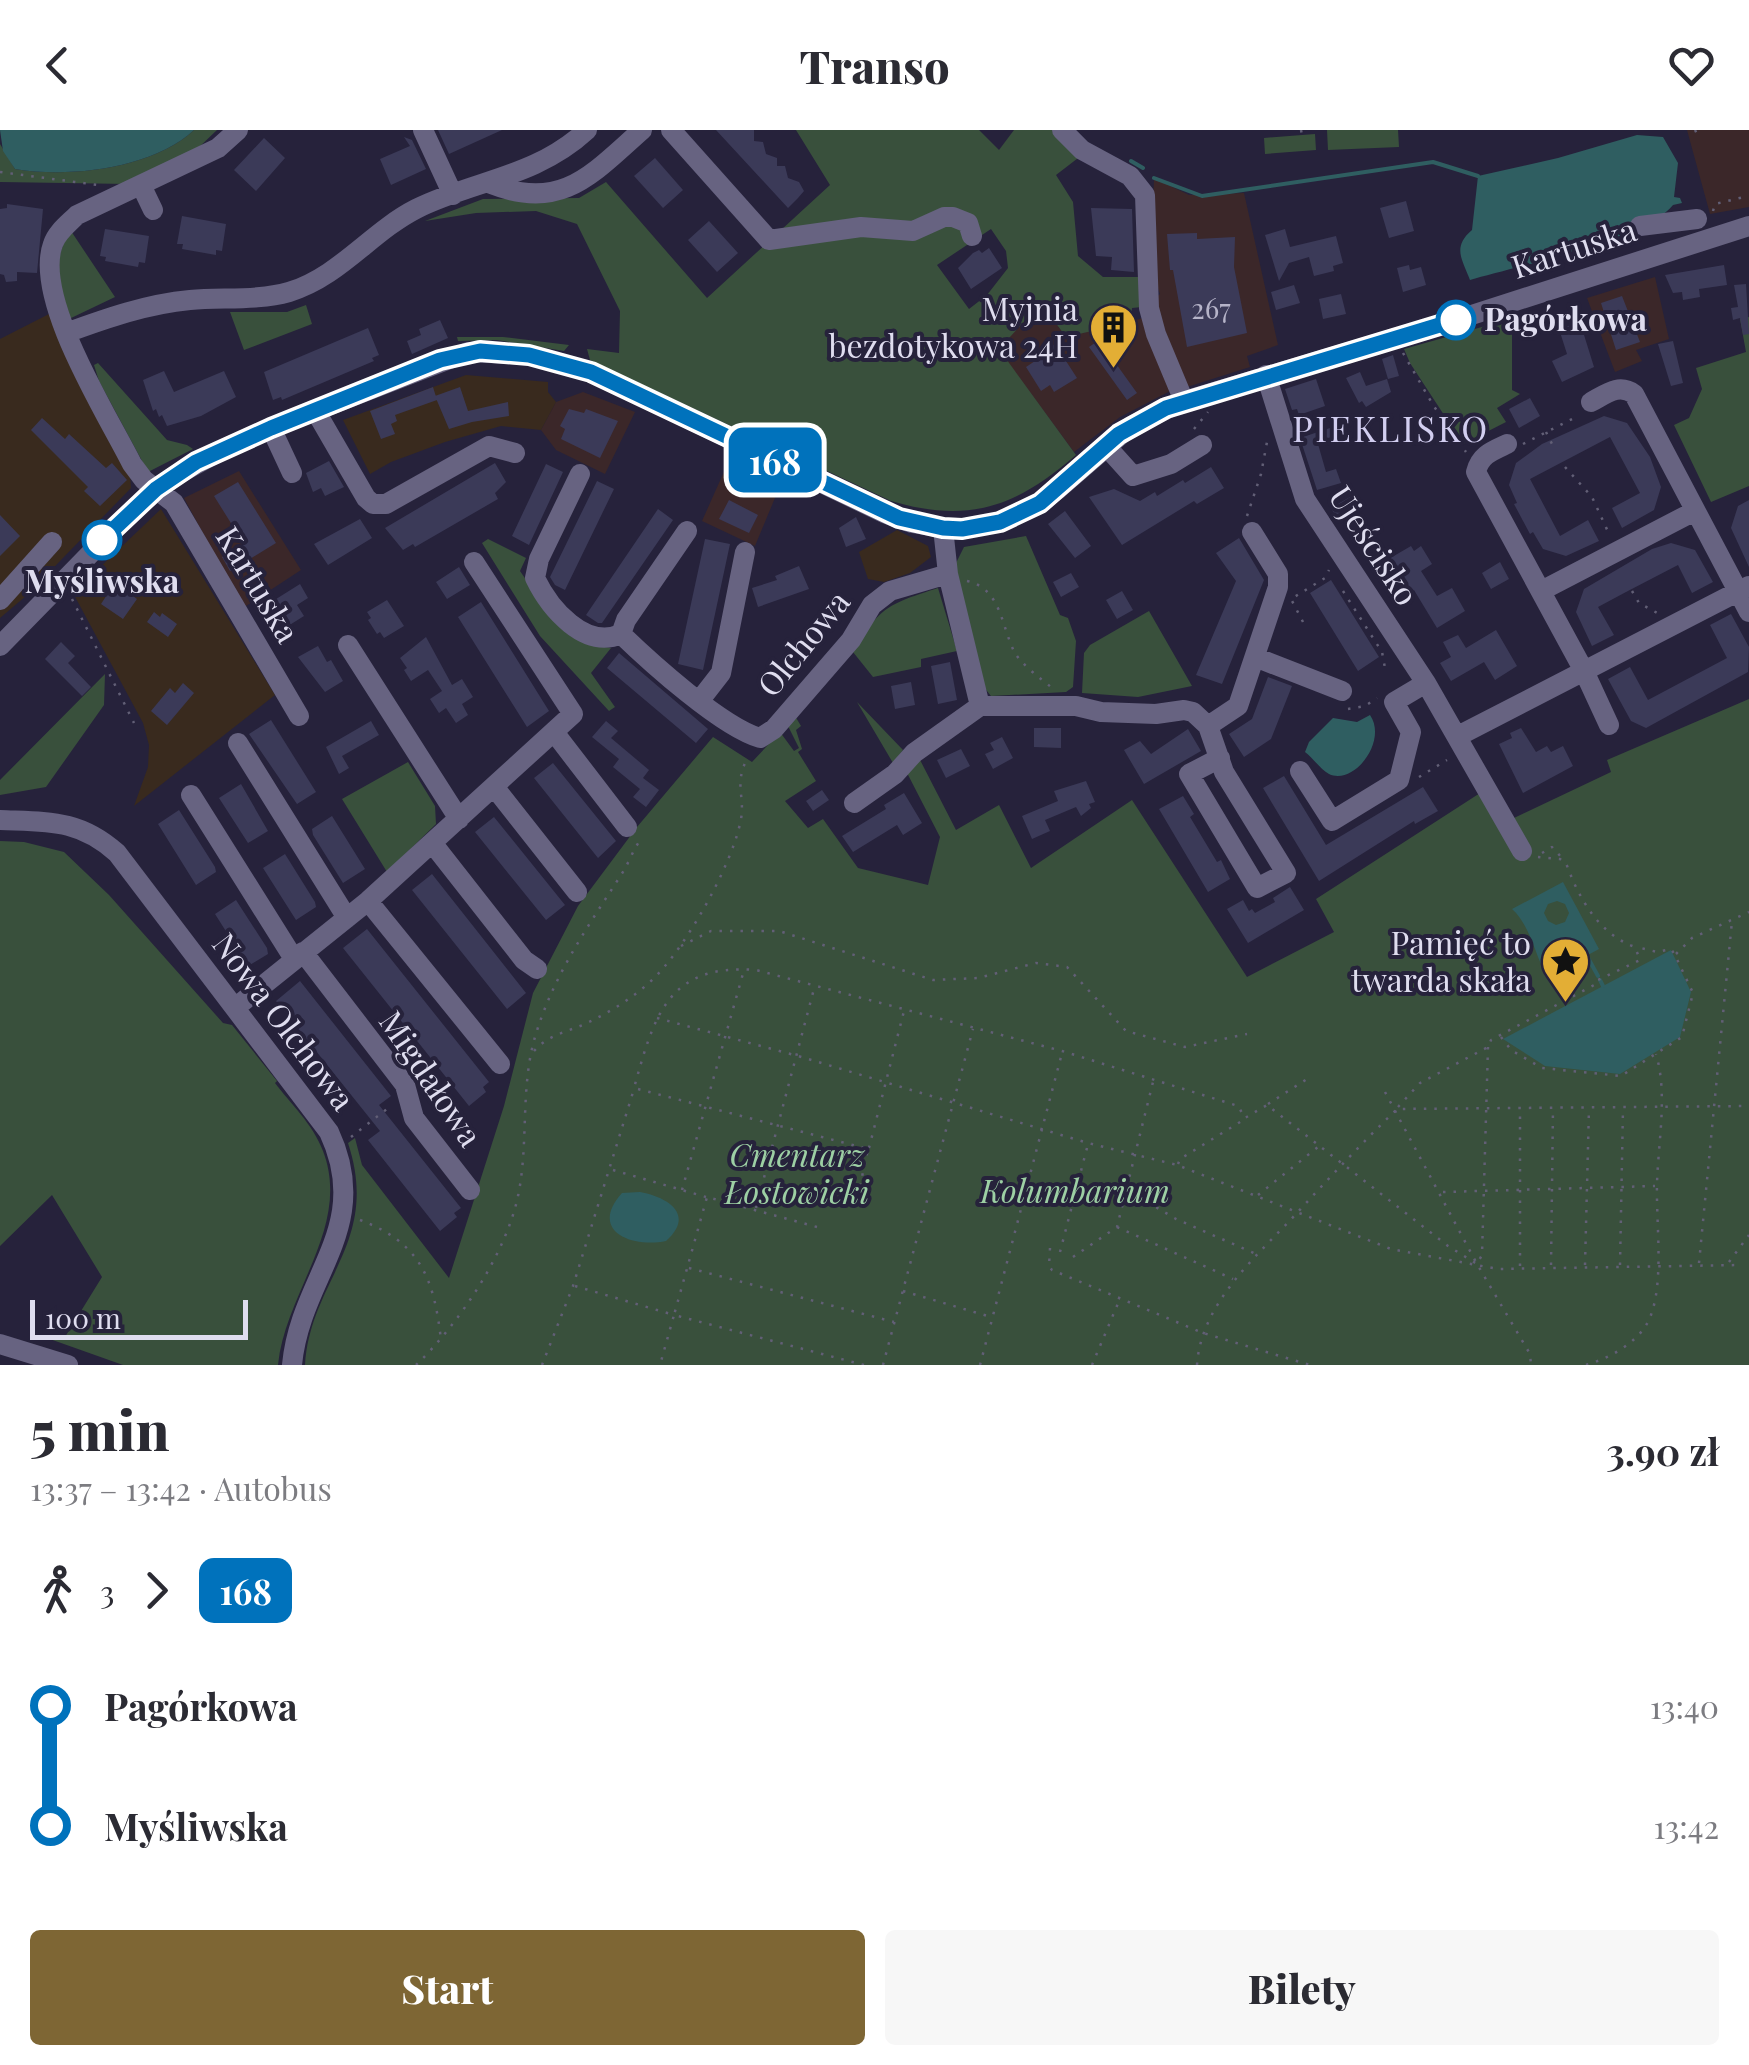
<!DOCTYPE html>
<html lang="pl">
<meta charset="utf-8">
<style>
body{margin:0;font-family:"Playfair Display",serif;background:#f7f7f7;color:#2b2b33;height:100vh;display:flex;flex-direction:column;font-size:38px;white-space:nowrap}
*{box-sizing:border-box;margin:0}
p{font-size:32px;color:#7c7c81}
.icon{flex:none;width:55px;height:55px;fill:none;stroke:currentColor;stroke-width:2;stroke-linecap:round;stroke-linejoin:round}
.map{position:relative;height:1235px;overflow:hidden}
.drawer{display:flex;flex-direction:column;background:#fff;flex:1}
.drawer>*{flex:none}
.badge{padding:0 20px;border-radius:15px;font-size:35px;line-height:65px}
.scale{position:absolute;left:30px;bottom:25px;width:218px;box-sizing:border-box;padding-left:10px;border:5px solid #dfddef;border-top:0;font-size:28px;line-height:35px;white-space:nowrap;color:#dfddef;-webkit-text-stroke:8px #26223b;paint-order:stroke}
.map>.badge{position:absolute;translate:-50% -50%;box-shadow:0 0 0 5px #fff}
.legs{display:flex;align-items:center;gap:15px;height:110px;padding:0 30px;font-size:32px}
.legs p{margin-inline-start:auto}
.overview{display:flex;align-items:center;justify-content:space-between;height:170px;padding:0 30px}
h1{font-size:55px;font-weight:800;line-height:75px}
.button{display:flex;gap:20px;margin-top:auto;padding:20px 30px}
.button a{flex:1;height:115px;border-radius:10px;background:#7e6634;color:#fff;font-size:40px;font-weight:800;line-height:115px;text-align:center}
.button a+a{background:#f7f7f7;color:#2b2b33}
ul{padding:0 30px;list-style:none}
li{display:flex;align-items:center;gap:35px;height:120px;font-size:38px}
li i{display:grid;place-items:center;width:15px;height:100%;margin:0 12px;background:currentColor}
li i::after{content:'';width:25px;height:25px;margin:-12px;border:8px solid;border-radius:50%;background:#fff}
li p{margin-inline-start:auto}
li:first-child i{background:linear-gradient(#0000 50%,currentColor 0)}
li:last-child i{background:linear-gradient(currentColor 50%,#0000 0)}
header{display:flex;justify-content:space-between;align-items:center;height:130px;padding:0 30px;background:#fff;font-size:45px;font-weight:800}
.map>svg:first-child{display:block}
.commercial{fill:#3b2729}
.industrial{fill:#392a1e}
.green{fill:#39503c;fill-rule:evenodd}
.water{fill:#2f5e61;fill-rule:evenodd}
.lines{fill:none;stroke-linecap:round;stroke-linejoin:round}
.stream{stroke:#2f5e61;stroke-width:4}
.building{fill:#3b3a58}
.path{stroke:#625f76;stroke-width:2.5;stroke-dasharray:2.5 8;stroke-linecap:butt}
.minor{stroke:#676381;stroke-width:20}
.line-1-casing{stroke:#fff;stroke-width:22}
.line-1{stroke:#0072bc;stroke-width:15}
.stop-1-dot{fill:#fff;stroke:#0072bc;stroke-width:5}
.labels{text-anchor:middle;stroke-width:8;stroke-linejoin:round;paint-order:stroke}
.number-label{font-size:28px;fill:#b6b4c9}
.street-label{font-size:32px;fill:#dfddef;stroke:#26223b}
.poi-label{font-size:32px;fill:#dfddef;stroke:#26223b;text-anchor:end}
.stop-label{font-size:32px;font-weight:bold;fill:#dfddef;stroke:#26223b;text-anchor:start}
.park-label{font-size:32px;font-style:italic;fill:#9dd0a4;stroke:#26223b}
.neighbourhood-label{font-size:35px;letter-spacing:2.5px;fill:#d2cef0;stroke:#26223b}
</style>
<header><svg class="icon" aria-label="back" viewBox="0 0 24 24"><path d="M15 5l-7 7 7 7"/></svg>Transo<svg class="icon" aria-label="heart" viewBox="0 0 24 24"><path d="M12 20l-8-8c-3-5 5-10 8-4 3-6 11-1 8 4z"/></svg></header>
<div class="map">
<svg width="1749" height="1235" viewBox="0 0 1749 1235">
<rect width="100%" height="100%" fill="#26223b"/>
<path class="commercial" d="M1687,0H1749V77L1710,84Z
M1154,48L1189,65L1244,63L1278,215L1247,226L1250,237L1187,257L1153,170L1160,164L1151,140Z
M1655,147L1669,209L1636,220L1642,231L1615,242L1587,168Z
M1041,173L1066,207L1143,188L1172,260L1120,287L1074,322L998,219Z
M583,262L635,282L605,344L556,320L541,300L556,272Z
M731,326L782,351L755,416L702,391Z
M239,341L301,440L243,478L184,368Z"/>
<path class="industrial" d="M49,184L130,345L131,358L26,466L0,488V209Z
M466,245L548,252V262L556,272L541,300L501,296L445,312L391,332L370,344L343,290Z
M161,379L275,565L134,676L148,637L149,615L143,593L73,463Z
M897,400L928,416L931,427L910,443L884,452L868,449L859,422Z"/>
<path class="green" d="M194,0H217L195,21L128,54L0,52V14L15,39C69,48 152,39 194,0Z
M796,0H979L999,20L1014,0H1055L1082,25L1056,45L1073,72L1078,126L1103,147H1141L1142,177L1132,178L1131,192L1066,207L1041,173L999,219L1076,325C1016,377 969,394 891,371L590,230L587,219L619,223L620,181L577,94L536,81L476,83L425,91L483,69L579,68L606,52L707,168L830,55ZM991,99L1006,121L1008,138L987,165L969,179L937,135Z
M1327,0H1398L1399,17L1328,20Z
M1315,4L1316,20L1265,24L1264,8Z
M71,101L115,167L69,189C59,156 50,131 71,101Z
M306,175L312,194L244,220L230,182H287Z
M1749,187V356L1711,372L1674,295L1689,288L1702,259L1696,238L1746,222L1740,189Z
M1503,191H1512V260L1520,264L1497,278L1506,292L1463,314L1410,233L1404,219Z
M457,207H503L569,215L564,221L497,210L458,211Z
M98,233L167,310L187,315L193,319L148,342L99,251L94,235Z
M1026,406L1060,485L1068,488L1076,511L1073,557L1066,562L991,566L983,556L955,435L964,417Z
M488,409L526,428L520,441C544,475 566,514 611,518L591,543L615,577L609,581L540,506L482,413Z
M938,458L957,521L921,529V537L873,547L853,522C880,476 889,474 938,458Z
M1149,481L1192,556L1138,567L1082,563L1084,523L1090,515Z
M105,544L104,575L46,657L0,665V650Z
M1749,569V1235H305C310,1150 381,1113 348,1013L355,1008L362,1035L449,1148L504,976L533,863L578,776L637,697L713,607L752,632L780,602L794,621L799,618L787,594L795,586L801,596L796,600L802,619L798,622L816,651L785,671L808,698L823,689L858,738L928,755L940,707L905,639L918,626L956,700L999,675L1031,738L1132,670L1247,847L1334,802L1316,769L1477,665L1485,660L1514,688L1611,642L1607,630Z
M857,572L903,620L893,633Z
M408,632L435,676L436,694L387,742L342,669Z
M0,711L24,712L64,722L109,765L223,893L232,895L277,951L275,953C290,973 313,994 323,1021C352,1096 285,1162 278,1235H123L47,1208L48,1205L65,1207L102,1147L52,1065L0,1116Z"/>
<path class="water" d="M0,0H194C152,39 69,48 15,39L3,21Z
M1637,5L1663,7L1678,33L1674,67L1680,68L1682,73L1673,75C1648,108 1515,137 1470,150C1462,129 1452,117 1472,100L1478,46L1558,28Z
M1370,585C1388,611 1354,656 1329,644C1321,640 1313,628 1305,622L1309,612L1333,588L1357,592Z
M1563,752L1599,819L1547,847C1535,825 1530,795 1512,779ZM1557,771L1565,774L1569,783L1565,792L1556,795L1548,791L1544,783L1548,774Z
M1671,820L1691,862L1680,907L1620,944L1545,936L1503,909Z
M640,1062C667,1067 696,1084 666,1111C632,1118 588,1101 622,1063Z"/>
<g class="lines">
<path class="stream" d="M1131,31L1143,38
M1154,48L1202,66L1433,32L1478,46
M1587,826L1598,846
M1600,850L1603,856"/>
</g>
<path class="building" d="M438,0H502L449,24Z
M716,0H754V11L763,12L766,24L777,28V36H785L788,48L799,52L804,61L798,68L788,78Z
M404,7L412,10L426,39L391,55L380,29L410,16Z
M264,8L285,28L256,61L234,40Z
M655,28L683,60L663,78L634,46Z
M1406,71L1414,101L1389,108L1380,78Z
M7,74L43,79L37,143L17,142V151L6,152L4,145L0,144V79L7,78Z
M1091,78L1132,79L1134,142L1111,140L1112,127L1096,126Z
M182,86L226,94L222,121L216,120V125L182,119L183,114H177Z
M709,91L738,123L717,142L688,110Z
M105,99L149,106L145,133L139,132L138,137L105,131L106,127L100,126Z
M1285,99L1290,117L1336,106L1343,133L1333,136L1334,141L1314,146L1309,127L1289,133L1279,151L1265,105Z
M1197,103V109L1235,107L1234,137L1247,203L1187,217L1173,140H1170L1167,104Z
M989,118L1002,138L971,159L958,138L973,123L979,120L982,123Z
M1409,135L1410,140L1421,137L1426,155L1403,162L1397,138Z
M1724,135L1727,155L1699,159L1700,167L1683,170L1682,162L1673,163L1665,145Z
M1746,154L1749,204L1743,205L1740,188L1733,190L1731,178L1738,177L1734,155Z
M1294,155L1300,173L1276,180L1271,162Z
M1341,164L1346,184L1323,189L1319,169Z
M1622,166L1640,212L1616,220L1601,173Z
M440,190L448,208L412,224L407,211L421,205L419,199Z
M1580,192L1594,237L1562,252L1552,231L1567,224L1559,199Z
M368,198L379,225L372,228L374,231L282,270L281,267L273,270L264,242Z
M1099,210L1137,263L1127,270L1089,217Z
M1673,211L1683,253L1671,256L1658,214Z
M1055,214L1077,248L1054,262L1050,255L1041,261L1026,237L1035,231L1033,227Z
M1393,225L1399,246L1388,249L1382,229Z
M164,241L174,262L224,241L236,267L201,286L167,296L162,285L159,287L156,279L153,281L143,250Z
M1360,242L1366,256L1387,249L1391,262L1366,277L1362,271L1359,273L1346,248Z
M1316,249L1325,276L1299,285L1297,279L1292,280L1285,259Z
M433,257L437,270L395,285L397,291L391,294L395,304L381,309L370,281Z
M460,257L468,281L508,272L509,286L472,292L449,299L435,266Z
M1530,268L1540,286L1519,298L1509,279Z
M569,279L584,283L586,279L618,291L600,328L561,309L565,299L560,296Z
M1604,286L1627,293L1650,327L1661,357L1654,380L1622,398L1612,378L1640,363L1610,307L1530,349L1560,406L1588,390L1599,411L1566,426L1543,419L1533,402L1530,404L1514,374L1517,373L1509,355L1516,333L1542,314Z
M42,288L65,309L69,304L106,338L112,333L127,350L100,376L84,361L88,357L31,300Z
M1333,297L1336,308L1318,314L1326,342L1336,339L1341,353L1317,360L1300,308Z
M329,331L344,357L325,366L321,358L313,362L306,343Z
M495,333L506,352L495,363L498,369L415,417L413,414L403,420L385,398Z
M546,334L563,342L529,415L512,406Z
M1211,337L1224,358L1197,374L1194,371L1122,415L1089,367L1114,359L1140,371L1155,362L1157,366L1183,350L1185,353Z
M597,351L614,359L565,460L555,455L550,447Z
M238,352L276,413L230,441L222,427L244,414L214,366Z
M1350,367L1358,381L1339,392L1331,378Z
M729,370L758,385L749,403L719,389Z
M1749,370V437L1731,398L1738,376Z
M658,379L673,390L602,493H598L586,485Z
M1065,381L1091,416L1075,428L1048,394Z
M0,385L20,406L0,426Z
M856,387L866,409L846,417L839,398Z
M360,389L372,408L328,435L314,414Z
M1239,408L1264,450L1222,554L1196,545L1236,451L1216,423Z
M705,409L730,414L703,540L678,534Z
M1671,413L1695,420L1713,452L1692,463L1678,435L1626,462L1598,477L1614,505L1592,516L1576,482L1584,459L1652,419Z
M1411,416L1414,421L1421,416L1432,434L1421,441L1437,466L1452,458L1465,481L1437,498L1414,460L1405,466L1392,445L1395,443L1387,430Z
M1500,432L1509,449L1491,459L1482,443Z
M799,436L809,459L758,477L752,458L777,450L775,446Z
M459,437L470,455L447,469L436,452Z
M1071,443L1079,457L1061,467L1053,452Z
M118,448L137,461L133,466L137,469L123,489L101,474Z
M1331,450L1379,527L1358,541L1310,463Z
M300,454L308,468L297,475L304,486L288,496L279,482L271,487L265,476Z
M1122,461L1133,480L1117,489L1106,470Z
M387,470L404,496L384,508L380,502L377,504L368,490L371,488L367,482Z
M481,472L549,581L527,597L458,487Z
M154,482L160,487L162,483L177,494L168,507L147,492Z
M1731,484L1749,517L1748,542L1646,598L1631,591L1608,549L1630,537L1648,570L1727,528L1710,495Z
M1496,500L1517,536L1495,550L1484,532L1451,551L1440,533L1451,527L1443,512L1458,505L1466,518Z
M426,507L452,555L462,549L473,567L462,574L468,585L456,593L446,578L439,583L430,569L442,561L428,540L411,551L404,540L407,538L400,528Z
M61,512L75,526L68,533L91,557L82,566L45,529Z
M318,516L327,532L331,530L343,551L325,562L298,527Z
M619,523L708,599L696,613L607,538Z
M950,532L957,570L938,574L931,536Z
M1268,547L1292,556L1271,609L1244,627L1229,604L1252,589Z
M911,552L915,575L895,579L891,556Z
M183,553L194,563L167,595L151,581L170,558L175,563Z
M271,590L316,662L297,674L249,604Z
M371,591L379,605L342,626L349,638L339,644L326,617Z
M606,591L618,601L611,608L649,640L643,648L659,660L646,677L633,667L640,659L613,637L619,629L592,607Z
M1034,598H1061V618L1034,617Z
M1521,598L1536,622L1547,616L1551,622L1563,616L1573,636L1523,663L1499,614L1512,608L1510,603Z
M1188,599L1201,621L1144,654L1124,620L1140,611L1151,624Z
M1002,607L1013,628L993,639L985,624L994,620L990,613Z
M961,619L970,636L946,648L937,630Z
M553,633L616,711L598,728L534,648Z
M1284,646L1326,715L1423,657L1438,681L1415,694L1414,691L1319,751L1263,658Z
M1086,651L1095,672L1089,674L1091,678L1081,686L1076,677L1045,690L1050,701L1032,709L1022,686L1058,671L1054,661Z
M241,654L268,701L248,713L219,668Z
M822,660L829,670L813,681L806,671Z
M904,663L922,693L903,705L897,695L853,722L842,706L886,679L884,675Z
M1183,666L1194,684L1190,687L1217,732L1221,730L1230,749L1208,762L1159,679Z
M179,680L215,737L216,742L196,755L158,694Z
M332,686L365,739L343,753L313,705L312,699Z
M494,687L565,775L546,790L475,702Z
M285,724L315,772L316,777L296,790L263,738Z
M432,744L526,863L507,879L412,760Z
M1290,757L1304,780L1248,813L1227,779L1243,770L1249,781L1252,779L1255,783L1275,772L1273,768Z
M236,770L267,818L268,824L248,836L215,784Z
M367,799L489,952L483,957L486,962L469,976L343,818Z
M300,851L391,966L379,975L461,1078L454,1083L457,1087L440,1101L368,1010L380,1001L276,871Z"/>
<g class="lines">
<path class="path" d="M1301,0L1303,10
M1695,0L1699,8
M0,42L98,55
M1713,81L1715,74L1748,66
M1403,223L1433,275L1466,322
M1194,299L1208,282
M1546,302L1552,314
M1523,314L1578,286
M1565,337L1592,367L1610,406
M1247,386L1261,344L1267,312
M967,451C1002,459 1001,497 1015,523C1022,535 1040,548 1051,557
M1343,461L1382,522L1385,538
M1632,461L1639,473L1659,484
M72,469L134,593
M1303,492L1291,469L1325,448L1329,440
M1348,579L1365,576L1377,568
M1419,647L1447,630
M1542,723L1552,717L1562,728
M681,816L711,801H779L933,850L978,848L1036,833L1067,837L1126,901L1185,917L1247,904
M1676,824L1692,808L1749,782
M657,888L798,926L1088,1013L1177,1035L1391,1119L1498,1139L1740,1135
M1501,907L1511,920L1542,938L1621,946L1682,907L1693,863L1675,825L1671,819L1657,822L1637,817
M534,921C549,904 568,902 587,893C610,882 633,868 652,850C685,819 733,734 741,689C745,666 734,654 747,629
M1385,962L1477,1134L1530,1224L1531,1235
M1268,974L1307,949
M1398,977L1420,953L1488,917L1491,910L1596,854V851L1640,830L1635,817C1599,804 1579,769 1566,733L1560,729L1538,727
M351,1007L392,975
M869,1018L904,881
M1178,1034L1180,1029L1245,989
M613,1040L706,1067
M860,1056L868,1019L634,958C654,887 667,833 756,840L1062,921L1238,976L1245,988L1267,975L1448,1116L1477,1134L1482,1125L1488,917
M682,1060L744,840
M1443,1062L1655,1056
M1258,1065L1318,1017
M1127,1066L1149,1073L1176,1089L1256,1124
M756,1078L815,855
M360,1090C421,1113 434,1149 441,1210
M817,1097L707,1067L674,1185L864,1235
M1117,1097L1233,1149
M1050,1118L1049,1136L1052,1140L1203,1203L1310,1235
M1060,1122L1088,1014
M1073,1127L1117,1097L1153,952
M1729,1132L1749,1105
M1699,1133L1732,791
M1551,1135L1553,978
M1585,1135L1589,978
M1620,1135L1623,978
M1520,1136V979
M689,1138L894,1192
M575,1156L674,1185L660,1235
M903,1161L991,1187
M416,1235C458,1195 506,1124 518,1066C529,1014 520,958 535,907C553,846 587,798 621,745C628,735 632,722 639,712
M542,1235L573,1156L634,959
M883,1235L973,899
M980,1235L1062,923
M1092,1235L1119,1171
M1197,1235C1201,1173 1257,1126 1296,1084C1329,1048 1362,1013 1397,979L1749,976
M1586,1235C1610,1228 1642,1211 1651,1185C1664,1149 1656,1093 1657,1054C1658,1013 1668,964 1656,924"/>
<path class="minor" d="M238,0L218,18L77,85C68,94 57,102 53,114C33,168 107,284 132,334L144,350L174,373L299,586
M423,0L453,65
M671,0L769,110L861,97L913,101L944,87H953L968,93L972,106
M1062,0L1082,20L1130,46L1145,65L1149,178L1156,204L1184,271
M491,54C562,82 592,44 642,0
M141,55L153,80
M1640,96L1697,89
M66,203C107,188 147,174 190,170C223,167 257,171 289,162C339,147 371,102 416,79C474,50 535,48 587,0
M1266,245L1305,369L1426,553L1522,721
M1591,272C1606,264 1619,253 1634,264L1749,482
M315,280L366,368L373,374H386L489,316L515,323
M271,298L292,343
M1507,314C1492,321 1480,325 1476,342L1584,541L1609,595
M1106,316L1133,346L1171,334L1202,315
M580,344L539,429L535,448C550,479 585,520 621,504
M943,398L948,444L980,576H1076L1101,582L1156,584L1184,580L1193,582L1208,596L1238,576L1278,457V444L1252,402
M1541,461L1695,381
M0,470L52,412
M621,504C651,533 722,597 760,608L774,599L851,510L872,475L890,461L948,444
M621,504L626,490L687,401
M348,515L459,689
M0,516L133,380L175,346L226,318L271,298L468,222L529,225L591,242L884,383L912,393L943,398L962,399L1000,392L1039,373L1057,360L1131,296L1184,271L1456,190L1749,96
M1255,527L1342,561
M700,570L721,543L745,422
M1208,596L1224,642L1286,743L1257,758L1189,644L1220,628
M554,602L627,697
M1458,606L1749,456
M238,613L347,788
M1300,641L1332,691L1399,650L1411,602L1394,572L1426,553
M495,658L577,762
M191,665L294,829
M854,673L895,644L914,623L980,576
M0,690C48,692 79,689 117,723L329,1002C374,1098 300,1146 292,1235
M433,714L524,830L537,839
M368,771L500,934
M303,822L405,955L414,988L470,1060
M236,877L368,771L573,584L474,432
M0,1214L68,1235"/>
</g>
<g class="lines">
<defs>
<path id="line-1" d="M102,410L156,359L196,332L271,298L440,230L480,221L529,225L591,242L899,388L943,398L962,399L1000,392L1040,373L1119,304L1166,278L1456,190"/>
</defs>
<use href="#line-1" class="line-1-casing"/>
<use href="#line-1" class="line-1"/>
</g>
<defs>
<symbol id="building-pin" viewBox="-11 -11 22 30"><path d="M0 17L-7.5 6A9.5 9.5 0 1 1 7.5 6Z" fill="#e3ae35" stroke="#26223b"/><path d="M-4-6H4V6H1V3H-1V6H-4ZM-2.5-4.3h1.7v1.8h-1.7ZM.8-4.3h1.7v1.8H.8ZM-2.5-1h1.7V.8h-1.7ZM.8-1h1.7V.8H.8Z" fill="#111"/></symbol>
<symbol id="sight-pin" viewBox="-11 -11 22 30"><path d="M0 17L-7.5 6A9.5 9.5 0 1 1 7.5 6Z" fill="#e3ae35" stroke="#26223b"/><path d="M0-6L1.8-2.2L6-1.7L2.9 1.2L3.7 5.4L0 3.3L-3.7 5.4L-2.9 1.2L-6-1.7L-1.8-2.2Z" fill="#111"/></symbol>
</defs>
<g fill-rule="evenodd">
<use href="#building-pin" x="1086" y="170" width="55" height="75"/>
<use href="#sight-pin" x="1538" y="804" width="55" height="75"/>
</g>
<g class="stop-1-dot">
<circle cx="1456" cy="190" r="18"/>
<circle cx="102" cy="410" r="18"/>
</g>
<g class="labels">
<g class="number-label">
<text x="1211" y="189">267</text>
</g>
<g class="street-label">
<text transform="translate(1574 119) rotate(-18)" y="11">Kartuska</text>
<text transform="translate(1373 416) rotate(57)" y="11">Ujeścisko</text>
<text transform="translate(257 455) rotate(59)" y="11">Kartuska</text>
<text transform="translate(804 514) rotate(-51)" y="11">Olchowa</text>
<text transform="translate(283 892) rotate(53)" y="11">Nowa Olchowa</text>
<text transform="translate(430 949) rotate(56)" y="11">Migdałowa</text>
</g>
<g class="poi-label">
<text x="1078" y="191">Myjnia<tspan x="1078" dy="37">bezdotykowa 24H</tspan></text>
<text x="1531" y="825">Pamięć to<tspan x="1531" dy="37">twarda skała</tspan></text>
</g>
<g class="stop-label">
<text x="1484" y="201">Pagórkowa</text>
<text x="102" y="463" text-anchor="middle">Myśliwska</text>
</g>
<g class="park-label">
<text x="797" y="1037">Cmentarz<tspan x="797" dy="37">Łostowicki</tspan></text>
<text x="1075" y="1073">Kolumbarium</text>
</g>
<g class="neighbourhood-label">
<text x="1391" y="312">PIEKLISKO</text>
</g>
</g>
</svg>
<div class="scale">100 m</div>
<b class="badge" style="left:775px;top:330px;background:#0072bc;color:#fff">168</b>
</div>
<section class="drawer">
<div class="overview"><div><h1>5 min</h1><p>13:37 – 13:42 · Autobus</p></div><b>3.90 zł</b></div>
<div class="legs"><svg class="icon" aria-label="walk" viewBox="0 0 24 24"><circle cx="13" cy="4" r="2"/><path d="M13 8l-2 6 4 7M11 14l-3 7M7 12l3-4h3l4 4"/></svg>3<svg class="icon" aria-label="forward" viewBox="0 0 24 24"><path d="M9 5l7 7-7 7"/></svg><b class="badge" style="background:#0072bc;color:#fff">168</b></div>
<ul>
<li><i style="color:#0072bc"></i><b>Pagórkowa</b><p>13:40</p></li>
<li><i style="color:#0072bc"></i><b>Myśliwska</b><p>13:42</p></li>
</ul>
<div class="button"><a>Start</a><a>Bilety</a></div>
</section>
